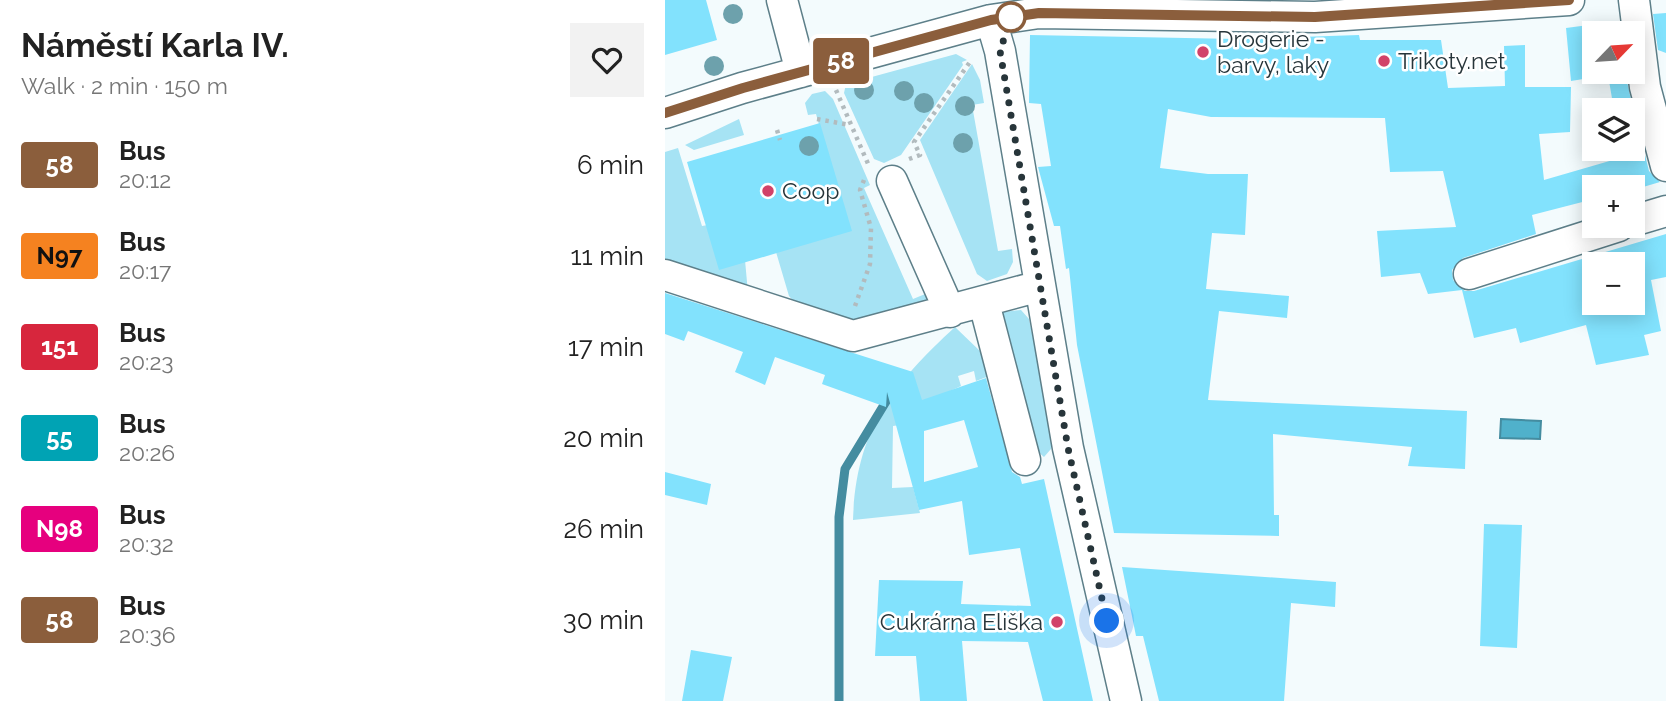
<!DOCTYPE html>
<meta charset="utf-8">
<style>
body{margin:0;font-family:Raleway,sans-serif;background:#f2f2f2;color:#222;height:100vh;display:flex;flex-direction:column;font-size:26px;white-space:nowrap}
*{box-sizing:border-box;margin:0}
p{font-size:23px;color:#767676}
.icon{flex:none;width:38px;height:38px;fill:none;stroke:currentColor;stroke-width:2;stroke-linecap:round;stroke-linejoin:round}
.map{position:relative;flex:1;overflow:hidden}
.panel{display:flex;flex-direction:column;background:#fff;width:665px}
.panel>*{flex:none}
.badge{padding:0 14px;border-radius:5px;font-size:24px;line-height:46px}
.needle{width:46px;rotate:65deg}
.tools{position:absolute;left:917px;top:21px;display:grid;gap:14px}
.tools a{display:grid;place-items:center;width:63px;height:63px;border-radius:0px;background:#fff;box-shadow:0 4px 18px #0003;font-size:35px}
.you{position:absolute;width:35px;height:35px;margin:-18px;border:5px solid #fff;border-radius:50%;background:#1a73e8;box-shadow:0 0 0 10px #1a73e833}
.map>.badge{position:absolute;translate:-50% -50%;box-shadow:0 0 0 4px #fff}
.round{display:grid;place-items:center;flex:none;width:74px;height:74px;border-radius:0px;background:#f2f2f2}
.head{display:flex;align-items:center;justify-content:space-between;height:119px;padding:0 21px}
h1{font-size:33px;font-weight:700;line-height:52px}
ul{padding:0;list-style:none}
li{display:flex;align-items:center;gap:21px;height:91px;padding:0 21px}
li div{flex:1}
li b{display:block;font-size:26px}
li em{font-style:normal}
li .badge{min-width:77px;font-weight:700;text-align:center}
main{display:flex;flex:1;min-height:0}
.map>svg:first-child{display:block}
.green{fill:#a6e3f4}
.water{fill:#50b1cb;stroke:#448ca0;stroke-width:2}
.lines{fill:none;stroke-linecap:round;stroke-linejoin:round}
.stream{stroke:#448ca0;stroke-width:9}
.building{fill:#82e2fd;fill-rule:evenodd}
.minor-casing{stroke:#5d7f89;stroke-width:33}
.path{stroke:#b2bbbe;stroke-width:4.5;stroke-dasharray:3.5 5;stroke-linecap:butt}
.minor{stroke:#fff;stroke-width:30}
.tree{fill:#6da1ac}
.line-casing{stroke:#fff;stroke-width:16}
.line{stroke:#8b5e3c;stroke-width:10}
.walk{stroke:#27353a;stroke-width:7;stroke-dasharray:0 12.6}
.stop-dot{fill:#fff;stroke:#8b5e3c;stroke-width:3.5}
.poi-dot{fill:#d14269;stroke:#fff;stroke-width:2.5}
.labels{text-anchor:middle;stroke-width:5;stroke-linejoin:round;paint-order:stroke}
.poi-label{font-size:23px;fill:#27353a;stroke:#fff;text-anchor:start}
</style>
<main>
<section class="panel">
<div class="head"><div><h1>Náměstí Karla IV.</h1><p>Walk · 2 min · 150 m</p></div><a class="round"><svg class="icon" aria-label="heart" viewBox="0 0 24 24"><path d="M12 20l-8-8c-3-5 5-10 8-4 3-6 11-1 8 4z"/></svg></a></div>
<ul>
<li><span class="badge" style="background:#8b5e3c;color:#fff">58</span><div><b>Bus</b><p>20:12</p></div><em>6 min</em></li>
<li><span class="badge" style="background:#f58220;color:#111">N97</span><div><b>Bus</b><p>20:17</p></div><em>11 min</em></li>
<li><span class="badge" style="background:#d7263d;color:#fff">151</span><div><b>Bus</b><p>20:23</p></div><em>17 min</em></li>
<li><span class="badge" style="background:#00a3b4;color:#fff">55</span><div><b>Bus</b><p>20:26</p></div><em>20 min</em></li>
<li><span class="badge" style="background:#e6007e;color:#fff">N98</span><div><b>Bus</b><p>20:32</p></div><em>26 min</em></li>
<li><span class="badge" style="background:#8b5e3c;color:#fff">58</span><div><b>Bus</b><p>20:36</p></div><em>30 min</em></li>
</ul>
</section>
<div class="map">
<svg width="1001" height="701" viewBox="0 0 1001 701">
<rect width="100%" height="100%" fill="#f3fbfd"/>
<path class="green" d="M291,54L302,60L297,62L298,65L236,155L219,163L209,159L179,93L181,84Z
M307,64L315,80L319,103L307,105L333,251L347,249L348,262L342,274L322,281L312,274L255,140Z
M160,91L168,99L205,185L199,188L248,299L265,292L267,298L187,328L137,311L124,296L111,252L184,230L151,114L143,115L140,103L147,94Z
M74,119L79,135L29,150L20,145Z
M13,148L37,226L43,225L80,260L83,293L0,263V152Z
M356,310L364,319L387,429L386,449L379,457L365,445L336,325L338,312Z
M290,327L316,352L327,375L311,381L309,371L293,376L296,386L252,406L251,423L228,426L227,488L248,487L255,513L188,520C191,430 227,385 290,327Z"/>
<path class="water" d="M836,419L876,421L875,439L835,438Z"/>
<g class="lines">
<path class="stream" d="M174,701V517L180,469L228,390"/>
</g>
<path class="building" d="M0,0H41L52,40L0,55Z
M1001,13V53L993,50L988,14Z
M954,21L956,33H929V72H960L968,109L949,110L943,75L906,81L901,28Z
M365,35L572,39L694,35L695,40H776L783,88L840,86L839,46L860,45V87H906L905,132L874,134L879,180L979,151L984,171L995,182L968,190L929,187V199L867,215L871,234L798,258L787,270L788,280L800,291H809L1001,234V277L986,280L996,331L979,335L984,355L931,365L921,325L855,343L851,328L809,338L797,290L763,294L755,273L716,277L712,231L791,227L778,171L725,172L720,118L546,117L503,109L495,168L543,174H583L580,235L547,233L541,289L624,296L622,318L554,311L543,400L802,411L800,469L743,466L747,447L608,434L609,515H614V536L449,533L412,345L404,268L401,269L395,226H389L373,167L386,166L376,104L364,103ZM929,264H968V303H929Z
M155,123L187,231L54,270L22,162Z
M0,293L248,372L257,400L321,378L347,472L355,477L357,484L379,479L428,701H378L363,642L297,641L302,701H255L251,656H210L214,580L298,581L296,604L366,606L355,548L304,555L297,501L254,510L222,392L221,407L157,384L160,375L110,357L100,385L70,372L78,352L23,331L19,341L0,334ZM299,420L313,467L259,482V431Z
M0,472L46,484L42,505L0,495Z
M819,524L857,525L852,648L815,646Z
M457,567L671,582L670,607L626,603L619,701H494L478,636H471Z
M26,650L67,657L58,701H17Z"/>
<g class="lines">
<defs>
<path id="minor" d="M117,0L136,72
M969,0L980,87L1001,166
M326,20L335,51L403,448L461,701
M0,113L77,88L326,20L374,13L650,17L904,0
M227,181L285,312
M968,221L1001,211
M804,274L954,226
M0,275L188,336L375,286
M319,303L360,460"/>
</defs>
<use href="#minor" class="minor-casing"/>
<path class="path" d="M171,90L204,166
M152,119L185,125
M112,130L115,140
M244,159L255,155L249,142L307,59
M190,306L205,264L206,228L195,190L199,180"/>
<use href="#minor" class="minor"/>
</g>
<g class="tree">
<circle cx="68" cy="14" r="10"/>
<circle cx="49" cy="66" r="10"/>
<circle cx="199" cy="90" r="10"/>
<circle cx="239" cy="91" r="10"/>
<circle cx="259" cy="103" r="10"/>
<circle cx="300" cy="106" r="10"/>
<circle cx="298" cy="143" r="10"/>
<circle cx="144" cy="146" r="10"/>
</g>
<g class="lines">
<defs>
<path id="line" d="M0,113L78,88L326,20L374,13L650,17L904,0"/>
</defs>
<use href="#line" class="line-casing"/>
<use href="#line" class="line"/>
<path class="walk" d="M346,17L335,51L403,448L442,621"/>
</g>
<circle class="stop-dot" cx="346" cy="17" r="14"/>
<g class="poi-dot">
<circle cx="538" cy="52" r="7"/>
<circle cx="719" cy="61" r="7"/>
<circle cx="103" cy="191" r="7"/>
<circle cx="392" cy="622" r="7"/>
</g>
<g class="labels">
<g class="poi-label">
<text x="552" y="47">Drogerie -<tspan x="552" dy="26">barvy, laky</tspan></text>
<text x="733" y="69">Trikoty.net</text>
<text x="117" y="199">Coop</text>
<text x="378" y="630" text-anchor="end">Cukrárna Eliška</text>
</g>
</g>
</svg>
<div class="tools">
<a><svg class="needle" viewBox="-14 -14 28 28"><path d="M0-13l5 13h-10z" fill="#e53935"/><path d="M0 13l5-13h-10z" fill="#767676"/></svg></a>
<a><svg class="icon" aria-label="layers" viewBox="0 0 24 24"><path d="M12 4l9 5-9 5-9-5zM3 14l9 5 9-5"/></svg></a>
<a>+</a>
<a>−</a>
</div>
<div class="you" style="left:442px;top:621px"></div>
<b class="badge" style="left:176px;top:61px;background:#8b5e3c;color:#fff">58</b>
</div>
</main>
